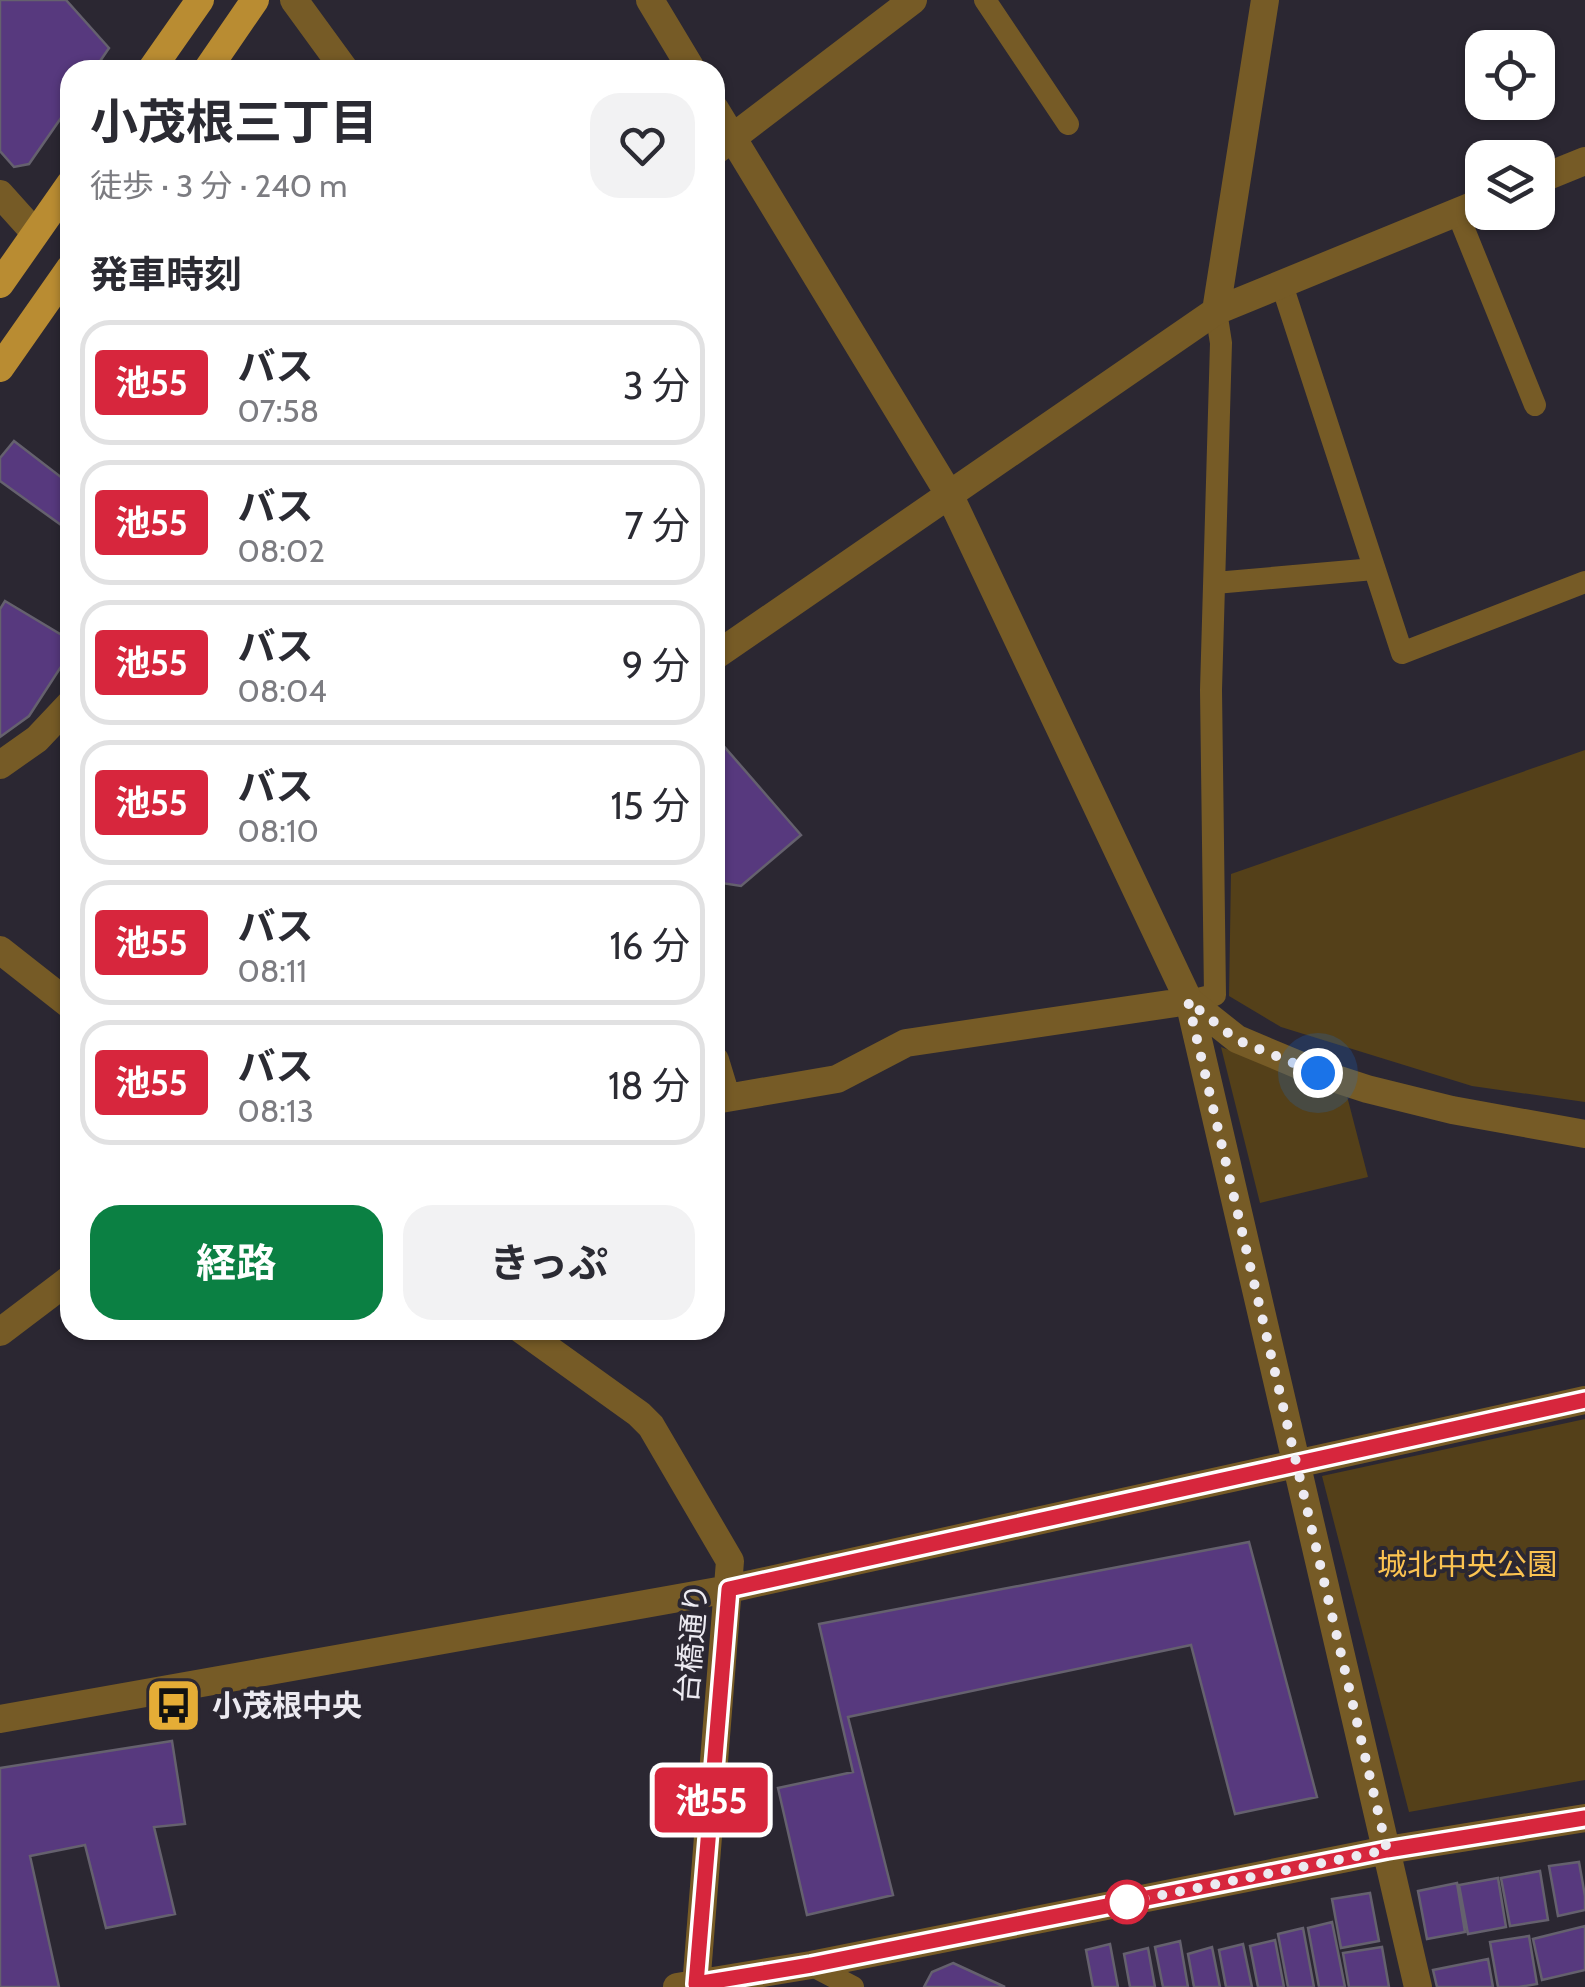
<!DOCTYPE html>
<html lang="ja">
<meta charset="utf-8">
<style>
body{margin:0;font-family:Cabin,"Noto Sans JP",sans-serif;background:#f2f2f3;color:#2b2b33;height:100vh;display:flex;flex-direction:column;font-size:38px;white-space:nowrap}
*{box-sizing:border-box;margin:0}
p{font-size:32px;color:#7c7c81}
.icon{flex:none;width:55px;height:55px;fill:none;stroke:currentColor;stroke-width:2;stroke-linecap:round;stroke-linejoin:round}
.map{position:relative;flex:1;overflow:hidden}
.sheet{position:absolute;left:60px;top:60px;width:665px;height:1280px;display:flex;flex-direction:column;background:#fff;border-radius:30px;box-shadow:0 2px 8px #0004}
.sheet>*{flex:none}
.badge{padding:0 20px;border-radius:8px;font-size:35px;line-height:65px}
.buttons{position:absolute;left:1465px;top:30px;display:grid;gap:20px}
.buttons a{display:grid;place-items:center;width:90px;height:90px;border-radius:20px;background:#fff;box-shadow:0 2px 8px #0004;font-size:50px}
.you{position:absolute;width:50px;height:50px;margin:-25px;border:8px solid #fff;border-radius:50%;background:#1a73e8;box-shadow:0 0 0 15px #1a73e833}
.map>.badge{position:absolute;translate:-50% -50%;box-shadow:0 0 0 5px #fff}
h2{padding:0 30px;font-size:38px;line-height:90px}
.round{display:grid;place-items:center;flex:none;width:105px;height:105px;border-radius:30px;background:#f2f2f3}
.overview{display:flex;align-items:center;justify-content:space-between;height:170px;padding:0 30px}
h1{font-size:48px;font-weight:700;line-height:75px}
.primary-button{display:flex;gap:20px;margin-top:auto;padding:20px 30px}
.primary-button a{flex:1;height:115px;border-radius:30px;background:#0b8043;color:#fff;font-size:40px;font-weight:700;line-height:115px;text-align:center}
.primary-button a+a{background:#f2f2f3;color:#2b2b33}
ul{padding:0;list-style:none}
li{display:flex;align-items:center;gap:30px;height:125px;margin:0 20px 15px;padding:0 10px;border:5px solid #e1e1e2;border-radius:30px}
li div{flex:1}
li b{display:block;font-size:38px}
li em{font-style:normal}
li .badge{min-width:110px;font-weight:700;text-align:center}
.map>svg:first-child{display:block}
.green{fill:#544019}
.building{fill:#57397e;stroke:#65616e;stroke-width:2.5}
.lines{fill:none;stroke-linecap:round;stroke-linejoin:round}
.service{stroke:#765b26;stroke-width:22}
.minor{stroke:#765b26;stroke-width:28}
.primary{stroke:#b98c32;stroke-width:28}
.line-casing{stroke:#fff;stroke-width:22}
.line{stroke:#d7263d;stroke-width:15}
.walk{stroke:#eceaf1;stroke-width:10;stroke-dasharray:0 18}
.stop-dot{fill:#fff;stroke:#d7263d;stroke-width:5}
.labels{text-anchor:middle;stroke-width:8;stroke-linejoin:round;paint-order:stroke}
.park-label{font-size:30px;fill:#fcc351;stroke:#2b2732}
.street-label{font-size:30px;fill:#eceaf1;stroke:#2b2732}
.poi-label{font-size:30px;font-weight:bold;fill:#eceaf1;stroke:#2b2732;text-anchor:start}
</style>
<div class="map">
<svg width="1585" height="1987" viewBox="0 0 1585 1987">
<rect width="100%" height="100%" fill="#2b2732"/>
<path class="green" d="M1585,750V1102L1472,1086L1281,1027L1229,996L1231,874Z
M1221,1047L1347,1096L1368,1177L1260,1203Z
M1585,1419V1780L1409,1812L1322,1476Z"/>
<path class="building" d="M0,0H66L109,48L94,70H70V105L29,164L14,167L0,151Z
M14,441L70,484V527L68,530L0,481V458Z
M5,601L70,640V653L29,716L0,737V609Z
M715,736L801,835L741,886L715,882Z
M1249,1542L1317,1797L1235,1814L1191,1645L848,1717L893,1895L807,1915L778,1788L853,1772L819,1624Z
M172,1741L185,1824L154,1827L175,1914L106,1928L85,1845L30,1856L59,1987H0V1768Z
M1579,1862L1585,1896V1910L1558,1916L1549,1866Z
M1540,1871L1548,1920L1510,1926L1501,1878Z
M1498,1878L1506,1927L1468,1934L1459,1885Z
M1457,1883L1465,1932L1427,1939L1418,1891Z
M1370,1893L1379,1941L1341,1948L1332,1899Z
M1332,1922L1345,1987H1319L1308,1928Z
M1585,1926V1970L1542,1980L1533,1939Z
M1303,1928L1314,1987H1288L1278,1934Z
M1529,1936L1537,1984L1519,1987H1498L1490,1942Z
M1275,1940L1284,1987H1258L1250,1946Z
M1180,1941L1188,1987H1163L1155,1947Z
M1110,1944L1118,1987H1093L1086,1950Z
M1243,1944L1252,1987H1226L1219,1950Z
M1212,1947L1220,1987H1194L1188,1954Z
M1382,1947L1389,1987H1349L1343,1953Z
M1148,1948L1155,1987H1130L1124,1954Z
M1488,1959L1493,1987H1437L1433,1970Z
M953,1963L1005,1987H924L932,1972Z"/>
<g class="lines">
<path class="service" d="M985,0L1068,124
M1457,212L1535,405
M1282,285L1402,653L1585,582
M1215,583L1374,569
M1189,1001L1215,995L1211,690L1221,343L1216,311
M811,1965L853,1987"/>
<path class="minor" d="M294,0L345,70
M650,0L692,70
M715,109L949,494L1189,1001L1418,1987
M715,151L913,0
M1538,180L1585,161
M0,194L35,233
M1216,311L1265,0
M715,656L1216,311L1482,202
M0,765L37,739L70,704
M0,950L70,1005
M715,1060L726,1096
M715,1100L837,1079L906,1043L1189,1001L1237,1039L1318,1073L1367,1089L1452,1110L1585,1134
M522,1330L639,1414L651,1426L730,1561L696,1987
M0,1332L70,1279
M0,1719L729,1589L1585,1400
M677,1987L811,1965L1387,1850L1585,1818"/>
<path class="primary" d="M151,70L200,0
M207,70L255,0
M0,284L70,184
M0,368L70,268"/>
</g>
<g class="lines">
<defs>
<path id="line" d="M1585,1400L729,1589L696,1984L811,1965L1387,1850L1585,1818"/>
</defs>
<use href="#line" class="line-casing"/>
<use href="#line" class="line"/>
<path class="walk" d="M1127,1902L1387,1850L1188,1001L1237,1040L1318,1073"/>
</g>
<defs>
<symbol id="bus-square" viewBox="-11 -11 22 22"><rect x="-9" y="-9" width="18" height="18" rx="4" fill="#e5ad36" stroke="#2b2732"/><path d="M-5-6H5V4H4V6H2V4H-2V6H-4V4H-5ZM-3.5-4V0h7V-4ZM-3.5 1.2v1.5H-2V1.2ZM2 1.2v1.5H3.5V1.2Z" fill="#111"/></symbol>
</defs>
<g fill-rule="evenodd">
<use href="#bus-square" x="142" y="1674" width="63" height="63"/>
</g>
<circle class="stop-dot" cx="1127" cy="1902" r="20"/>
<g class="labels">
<g class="park-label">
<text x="1467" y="1575">城北中央公園</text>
</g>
<g class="street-label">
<text transform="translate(692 1643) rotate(-85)" y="10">台橋通り</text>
</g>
<g class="poi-label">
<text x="212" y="1716">小茂根中央</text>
</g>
</g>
</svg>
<div class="buttons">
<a><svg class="icon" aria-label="locate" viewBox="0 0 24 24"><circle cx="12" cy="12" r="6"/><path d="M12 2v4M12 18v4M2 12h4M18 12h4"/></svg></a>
<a><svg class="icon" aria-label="layers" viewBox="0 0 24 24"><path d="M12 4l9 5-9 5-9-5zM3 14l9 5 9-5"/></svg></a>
</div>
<div class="you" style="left:1318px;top:1073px"></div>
<b class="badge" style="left:711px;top:1800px;background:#d7263d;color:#fff">池55</b>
<section class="sheet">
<div class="overview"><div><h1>小茂根三丁目</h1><p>徒歩 · 3 分 · 240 m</p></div><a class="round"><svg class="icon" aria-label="heart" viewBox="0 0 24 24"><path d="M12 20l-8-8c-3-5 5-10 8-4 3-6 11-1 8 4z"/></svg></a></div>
<h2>発車時刻</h2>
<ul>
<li><span class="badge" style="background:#d7263d;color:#fff">池55</span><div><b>バス</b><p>07:58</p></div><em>3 分</em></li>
<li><span class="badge" style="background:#d7263d;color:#fff">池55</span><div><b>バス</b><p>08:02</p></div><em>7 分</em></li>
<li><span class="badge" style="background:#d7263d;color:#fff">池55</span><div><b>バス</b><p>08:04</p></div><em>9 分</em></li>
<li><span class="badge" style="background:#d7263d;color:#fff">池55</span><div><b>バス</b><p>08:10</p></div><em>15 分</em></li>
<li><span class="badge" style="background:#d7263d;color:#fff">池55</span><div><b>バス</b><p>08:11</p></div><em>16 分</em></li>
<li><span class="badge" style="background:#d7263d;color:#fff">池55</span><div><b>バス</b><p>08:13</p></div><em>18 分</em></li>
</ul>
<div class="primary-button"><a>経路</a><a>きっぷ</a></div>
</section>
</div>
